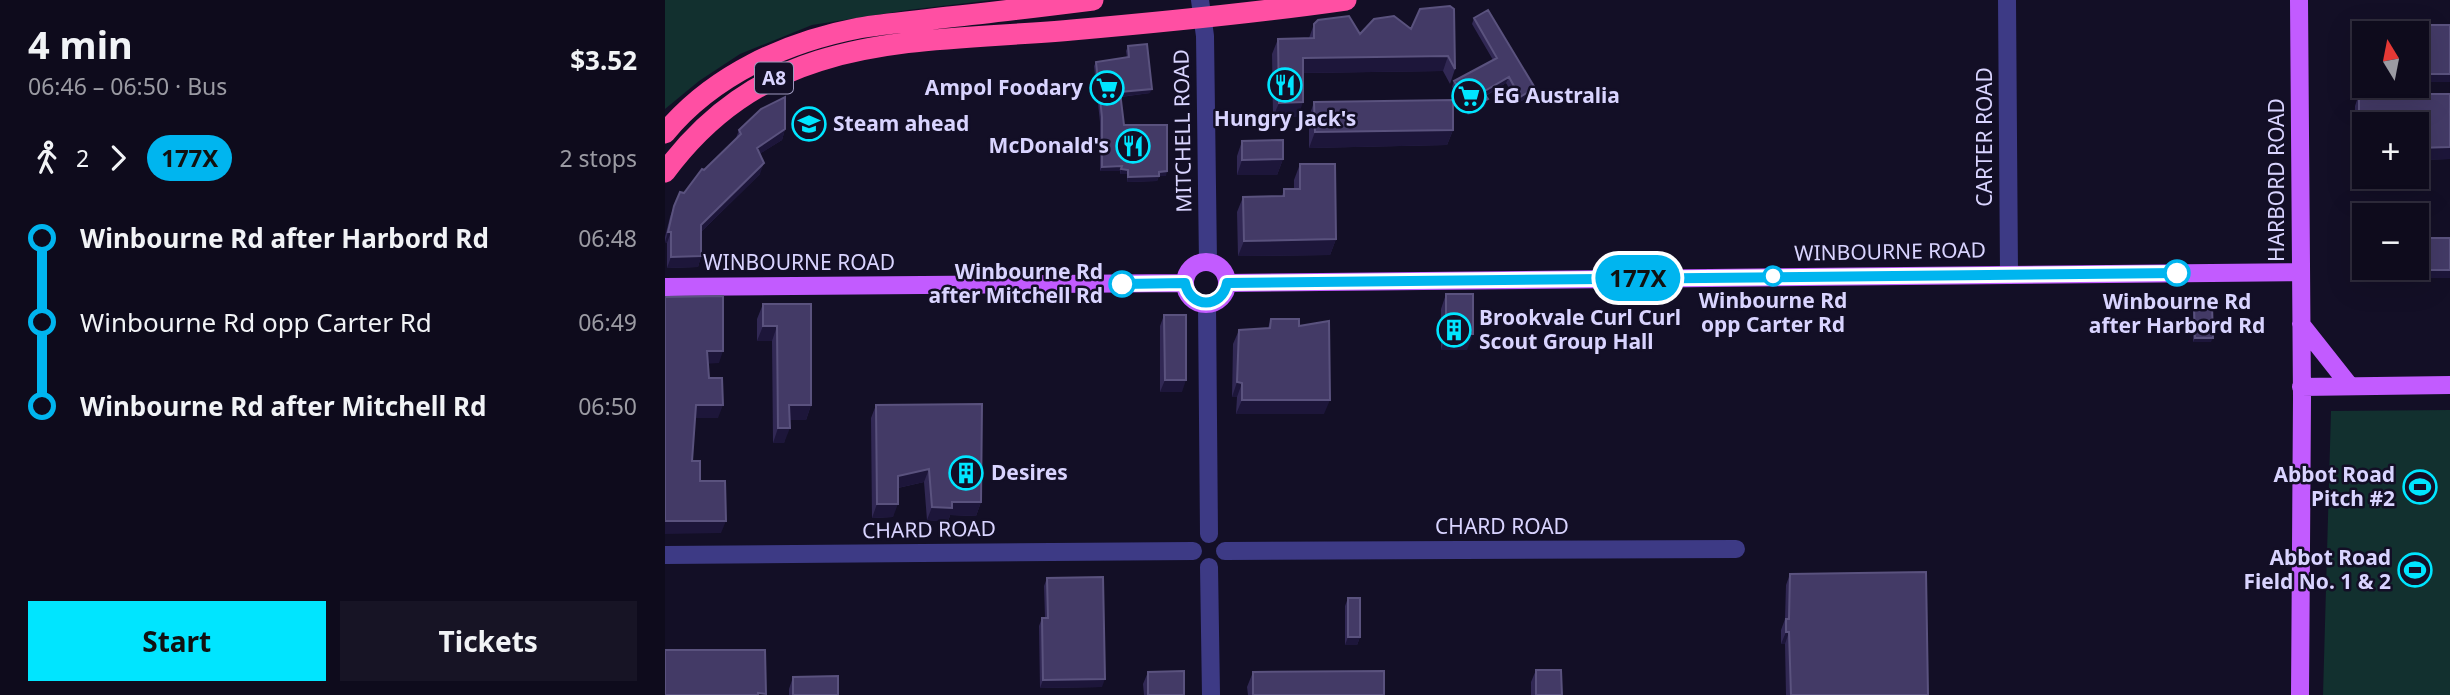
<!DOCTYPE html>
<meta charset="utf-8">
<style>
body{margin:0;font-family:"Noto Sans",sans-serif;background:#171425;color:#f1f3f6;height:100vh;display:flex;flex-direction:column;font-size:26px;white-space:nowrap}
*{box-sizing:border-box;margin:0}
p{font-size:23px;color:#9b9ba3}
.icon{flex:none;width:38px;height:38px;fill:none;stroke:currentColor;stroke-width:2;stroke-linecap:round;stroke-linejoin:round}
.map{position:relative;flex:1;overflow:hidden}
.details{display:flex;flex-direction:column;background:#0e0b1c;width:665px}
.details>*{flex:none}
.badge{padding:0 14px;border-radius:23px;font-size:24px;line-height:46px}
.needle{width:46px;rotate:350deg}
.tools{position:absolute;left:1687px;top:21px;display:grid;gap:14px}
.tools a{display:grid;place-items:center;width:77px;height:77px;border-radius:0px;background:#0e0b1c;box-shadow:0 7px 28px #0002,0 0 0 2px #2e2b3b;font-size:35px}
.map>.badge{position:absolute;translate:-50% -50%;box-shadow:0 0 0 4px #fff}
.legs{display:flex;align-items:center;gap:10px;height:77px;padding:0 28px;font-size:23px}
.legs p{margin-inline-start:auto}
.headline{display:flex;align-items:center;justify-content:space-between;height:119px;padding:0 28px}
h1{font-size:38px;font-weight:700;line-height:52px}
.action{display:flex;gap:14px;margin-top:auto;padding:14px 28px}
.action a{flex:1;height:80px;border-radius:0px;background:#00e5ff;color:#111;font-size:28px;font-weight:700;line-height:80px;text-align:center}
.action a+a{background:#171425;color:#f1f3f6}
ul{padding:0 28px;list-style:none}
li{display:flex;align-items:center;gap:24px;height:84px;font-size:26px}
li i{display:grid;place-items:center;width:10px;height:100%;margin:0 9px;background:currentColor}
li i::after{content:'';width:18px;height:18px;margin:-9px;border:5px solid;border-radius:50%;background:#0e0b1c}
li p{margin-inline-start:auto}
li:first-child i{background:linear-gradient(#0000 50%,currentColor 0)}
li:last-child i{background:linear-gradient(currentColor 50%,#0000 0)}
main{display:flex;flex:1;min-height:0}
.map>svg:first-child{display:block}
.green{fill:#12302f}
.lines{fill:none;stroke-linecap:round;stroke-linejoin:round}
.minor{stroke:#3d3a85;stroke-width:18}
.major{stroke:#c25bff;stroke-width:18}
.highway{stroke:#ff4fa3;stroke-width:21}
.wall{fill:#312854}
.shaded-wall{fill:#1d163a}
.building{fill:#433a66;stroke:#5a527e;stroke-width:2}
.line-1-casing{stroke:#fff;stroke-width:16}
.line-1{stroke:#00b5ef;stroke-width:10}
.stop-1-dot{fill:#fff;stroke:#00b5ef;stroke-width:3.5}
.labels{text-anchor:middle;stroke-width:5;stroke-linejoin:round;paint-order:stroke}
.shield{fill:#130f26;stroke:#9e99be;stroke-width:2}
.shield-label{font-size:19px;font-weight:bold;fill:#d9d4ff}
.poi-label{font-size:21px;font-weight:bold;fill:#d9d4ff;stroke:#130f26;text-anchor:end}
.street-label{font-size:21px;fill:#d9d4ff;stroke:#130f26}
.stop-label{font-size:21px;font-weight:bold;fill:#d9d4ff;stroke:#130f26}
</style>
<main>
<section class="details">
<div class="headline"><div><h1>4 min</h1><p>06:46 – 06:50 · Bus</p></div><b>$3.52</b></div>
<div class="legs"><svg class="icon" aria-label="walk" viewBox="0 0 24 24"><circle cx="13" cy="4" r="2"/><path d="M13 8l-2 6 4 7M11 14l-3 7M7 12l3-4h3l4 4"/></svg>2<svg class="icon" aria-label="forward" viewBox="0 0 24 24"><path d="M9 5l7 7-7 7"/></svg><b class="badge" style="background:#00b5ef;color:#111">177X</b><p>2 stops</p></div>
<ul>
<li><i style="color:#00b5ef"></i><b>Winbourne Rd after Harbord Rd</b><p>06:48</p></li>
<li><i style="color:#00b5ef"></i><span>Winbourne Rd opp Carter Rd</span><p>06:49</p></li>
<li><i style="color:#00b5ef"></i><b>Winbourne Rd after Mitchell Rd</b><p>06:50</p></li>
</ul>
<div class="action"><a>Start</a><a>Tickets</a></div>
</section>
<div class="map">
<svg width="1785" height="695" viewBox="0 0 1785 695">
<rect width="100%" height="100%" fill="#130f26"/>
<path class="green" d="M0,0H328L243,10L147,25L75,54L34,81L0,109Z
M1785,410V695H1658L1666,411Z"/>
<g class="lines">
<path class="minor" d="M535,0L540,36L543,262
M1342,0L1344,274
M542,304L544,534
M560,551L1071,549
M0,555L528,551
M544,567L546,695"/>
<path class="major" d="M1634,0L1637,398L1635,695
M520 283a21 21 0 1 1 42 0a21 21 0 1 1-42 0Z
M562,283L1636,272
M0,287L520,283
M1636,324L1685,386
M1636,387L1785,385"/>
<path class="highway" d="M0,133C48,75 121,42 194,28C224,23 254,21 284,17C332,12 380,6 428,0
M0,172C106,29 249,44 407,30C498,22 590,13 681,0"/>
</g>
<path class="wall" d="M755,9L790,69L785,84L778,71L638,73L633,117H608L607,54L613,39L644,38L649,24L695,34L746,29Z
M809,18L868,94L853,103L841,83L821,96L820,106L803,115L787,87L789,81L828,60L807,24Z
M1759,25H1785V82H1756V32Z
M463,46L485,93L456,97L459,125L501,176H494L492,181L462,182V174H455V171H435V122L429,66L431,62L462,58L461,51Z
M1694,94H1785V159L1752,160V124H1699V161H1689L1690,106Z
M649,102L788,130L782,145L644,148V117Z
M120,129L117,140L94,154L95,174L36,232V256L33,267L2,268V243L0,242V237L5,217L9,206L39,170L71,138L74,130Z
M577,141L618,159L612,175H572V156Z
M635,164L671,239L665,255L573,256L572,212L578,197L617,196L619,189H629V180Z
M1763,238H1785L1760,278V246Z
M781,294L802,350H776V309Z
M98,304H146V405L141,420H125L119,443H108L107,341H92V319Z
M1529,306L1546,342H1528V310Z
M499,315L517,392H495V326Z
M606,319L634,326L659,414H571L572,397H567L568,344L574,330L603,328Z
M211,405L316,502L311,516L285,515L283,522L262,520L259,482L233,488L228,517L207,518L206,418Z
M1125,574L1263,695H1121L1120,644H1116V630L1120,619L1121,585Z
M382,578L437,687L375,688L374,626L377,618H380L379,586Z
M683,598L695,637L692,645H680V606Z
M871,670L897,695H866V682Z
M483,672L519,695H479L478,684Z
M588,672L719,695H583L582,687Z
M128,677L173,695H124V689Z"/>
<path class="shaded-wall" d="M783,56L778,71L632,73L638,58Z
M1759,74H1785V82H1756Z
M844,77L841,83L816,98L818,92Z
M870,88L868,94L853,103L855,97Z
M487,89L485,93L453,97L455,92Z
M823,99L820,106L803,115L805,109Z
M638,102L633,117H608L614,103Z
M120,129L117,140L88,158L92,148Z
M788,130L782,145L644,148L650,132Z
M1785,147V159L1752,160V148Z
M1694,149H1699V161H1689Z
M618,159L612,175H572L577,160Z
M99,163L95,174L32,236L36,225Z
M457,166L455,171H435L437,167Z
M456,169L463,170L462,174H455Z
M502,171L501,176H494L492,181L462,182L463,177L494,172Z
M3,232H6L2,243L0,242Z
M671,239L665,255L573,256L579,241Z
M36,256L33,267L2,268L6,257Z
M1763,270H1785V278H1760Z
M98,326H112L107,341H92Z
M781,334H808L802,350H776Z
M1530,338H1548L1546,342H1528Z
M42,351H58L54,363L38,364Z
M500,380H521L517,392H495Z
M572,382L577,383L572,397H567Z
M577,400H665L659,414H571Z
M31,405H58L53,418H26Z
M124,405H146L141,420H119Z
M113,428H125L119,443H108Z
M264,469L259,482L228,489L233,476Z
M287,502H316L311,516L285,515L283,522L262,520L267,507Z
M212,504H233L228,517L207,518Z
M0,521H61L56,533L0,534Z
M1121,632H1124L1120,644H1116Z
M683,637H695L692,645H680Z
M440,679L437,687L375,688L378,680Z"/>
<path class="building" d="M785,6L789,9L790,69L783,56L638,58V102L614,103L613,39L649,38V24L653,20L684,16L695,34L709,19L729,16L746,29L755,9Z
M823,10L870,88L855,97L844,77L818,92L823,99L805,109L789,81L832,58L809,18Z
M1759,25H1785V74H1759Z
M482,44L487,89L455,92L459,125H502V171L494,172V176L463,177V170L456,169L457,166L437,167V117L431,62L464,57L463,46Z
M1694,94H1785V147L1752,148V124H1699V149H1694Z
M120,97V129L92,148L99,163L36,225V256L6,257V232H3L9,206L15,192L19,193L37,169L39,170L76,134L74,130L96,109Z
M788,100V130L650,132L649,102Z
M618,140V159L577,160V141Z
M635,164H670L671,239L579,241L578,197L619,196V189H635Z
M1763,238H1785V270H1763Z
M781,294H808V334H781Z
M58,296V351H42L44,378H57L58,405H31L27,461H35V481H60L61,521H0V297Z
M98,304H146V405H124L125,428H113L112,326H98Z
M1547,305L1548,338H1530L1529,306Z
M499,315H521V380H500Z
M606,319H634V326L664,321L665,400H577V383L572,382L574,330L605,328Z
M317,404L316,502H287V508L267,507L264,469L233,476V504H212L211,405Z
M1261,572L1263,695H1126L1124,632H1121V619H1124L1125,574Z
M438,577L440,679L378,680L377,618H383L382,578Z
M683,598H695V637H683Z
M0,650H100L101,694L93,693V695H0Z
M871,670H896L897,695H871Z
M519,671V695H483V672Z
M719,671V695H588V672Z
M173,676V695H128V677Z"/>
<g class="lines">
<defs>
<path id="line-1" d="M457,284L520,283C525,309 557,309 562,283L1512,273"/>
</defs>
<use href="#line-1" class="line-1-casing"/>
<use href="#line-1" class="line-1"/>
</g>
<defs>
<symbol id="restaurant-ring" viewBox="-11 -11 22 22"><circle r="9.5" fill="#130f26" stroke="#00e5ff" stroke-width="1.5"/><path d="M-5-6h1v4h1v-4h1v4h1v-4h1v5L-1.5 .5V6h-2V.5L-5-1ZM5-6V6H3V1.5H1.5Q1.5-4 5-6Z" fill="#00e5ff"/></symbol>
<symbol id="supermarket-ring" viewBox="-11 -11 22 22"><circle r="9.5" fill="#130f26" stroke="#00e5ff" stroke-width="1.5"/><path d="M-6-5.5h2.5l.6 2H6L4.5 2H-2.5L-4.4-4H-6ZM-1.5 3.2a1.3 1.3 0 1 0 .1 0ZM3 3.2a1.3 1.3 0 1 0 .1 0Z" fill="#00e5ff"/></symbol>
<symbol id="school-ring" viewBox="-11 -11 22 22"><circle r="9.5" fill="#130f26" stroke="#00e5ff" stroke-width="1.5"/><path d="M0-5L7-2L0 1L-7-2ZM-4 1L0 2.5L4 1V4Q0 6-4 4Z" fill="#00e5ff"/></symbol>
<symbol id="building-ring" viewBox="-11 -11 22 22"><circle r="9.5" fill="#130f26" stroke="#00e5ff" stroke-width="1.5"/><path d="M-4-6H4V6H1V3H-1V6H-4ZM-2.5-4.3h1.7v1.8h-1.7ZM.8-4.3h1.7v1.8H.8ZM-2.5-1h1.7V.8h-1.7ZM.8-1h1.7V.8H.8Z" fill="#00e5ff"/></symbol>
<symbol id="stadium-ring" viewBox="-11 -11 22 22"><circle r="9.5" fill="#130f26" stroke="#00e5ff" stroke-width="1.5"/><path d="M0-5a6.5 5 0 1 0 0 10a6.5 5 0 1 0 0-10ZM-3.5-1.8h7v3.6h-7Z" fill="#00e5ff"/></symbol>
</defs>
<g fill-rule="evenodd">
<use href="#restaurant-ring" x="601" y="66" width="38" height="38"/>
<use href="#supermarket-ring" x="423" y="69" width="38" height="38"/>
<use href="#supermarket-ring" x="785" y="77" width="38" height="38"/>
<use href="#school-ring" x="125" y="105" width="38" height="38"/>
<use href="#restaurant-ring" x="449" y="127" width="38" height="38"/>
<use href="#building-ring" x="770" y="311" width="38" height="38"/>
<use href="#building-ring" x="282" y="454" width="38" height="38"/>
<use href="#stadium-ring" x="1736" y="468" width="38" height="38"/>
<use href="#stadium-ring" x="1731" y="551" width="38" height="38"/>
</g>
<g class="stop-1-dot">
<circle cx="1512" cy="273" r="12"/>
<circle cx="1108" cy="276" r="9"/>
<circle cx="457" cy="284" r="12"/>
</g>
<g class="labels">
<rect class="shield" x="90" y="62.5" width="38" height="31" rx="5"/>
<g class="shield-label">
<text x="109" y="85">A8</text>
</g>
<g class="poi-label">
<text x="418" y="95">Ampol Foodary</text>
<text x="828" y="103" text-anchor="start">EG Australia</text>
<text x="620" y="126" text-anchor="middle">Hungry Jack's</text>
<text x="168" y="131" text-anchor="start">Steam ahead</text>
<text x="444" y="153">McDonald's</text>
<text x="814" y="325" text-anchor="start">Brookvale Curl Curl<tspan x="814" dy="24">Scout Group Hall</tspan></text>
<text x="326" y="480" text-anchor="start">Desires</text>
<text x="1730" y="482">Abbot Road<tspan x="1730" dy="24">Pitch #2</tspan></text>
<text x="1726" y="565">Abbot Road<tspan x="1726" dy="24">Field No. 1 &amp; 2</tspan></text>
</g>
<g class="street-label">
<text transform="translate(518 131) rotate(-91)" y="7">MITCHELL ROAD</text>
<text transform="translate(1320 137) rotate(-90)" y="7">CARTER ROAD</text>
<text transform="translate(1612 180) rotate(-90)" y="7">HARBORD ROAD</text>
<text transform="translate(1225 252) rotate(-1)" y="7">WINBOURNE ROAD</text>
<text x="134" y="270">WINBOURNE ROAD</text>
<text x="837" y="534">CHARD ROAD</text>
<text transform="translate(264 530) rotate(-1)" y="7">CHARD ROAD</text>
</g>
<g class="stop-label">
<text x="438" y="279" text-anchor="end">Winbourne Rd<tspan x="438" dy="24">after Mitchell Rd</tspan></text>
<text x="1108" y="308">Winbourne Rd<tspan x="1108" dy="24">opp Carter Rd</tspan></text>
<text x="1512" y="309">Winbourne Rd<tspan x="1512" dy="24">after Harbord Rd</tspan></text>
</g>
</g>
</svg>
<div class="tools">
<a><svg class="needle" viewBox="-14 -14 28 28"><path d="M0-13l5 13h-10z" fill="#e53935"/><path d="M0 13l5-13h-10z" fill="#9b9ba3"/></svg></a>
<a>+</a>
<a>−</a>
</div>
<b class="badge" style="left:973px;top:278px;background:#00b5ef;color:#111">177X</b>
</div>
</main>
